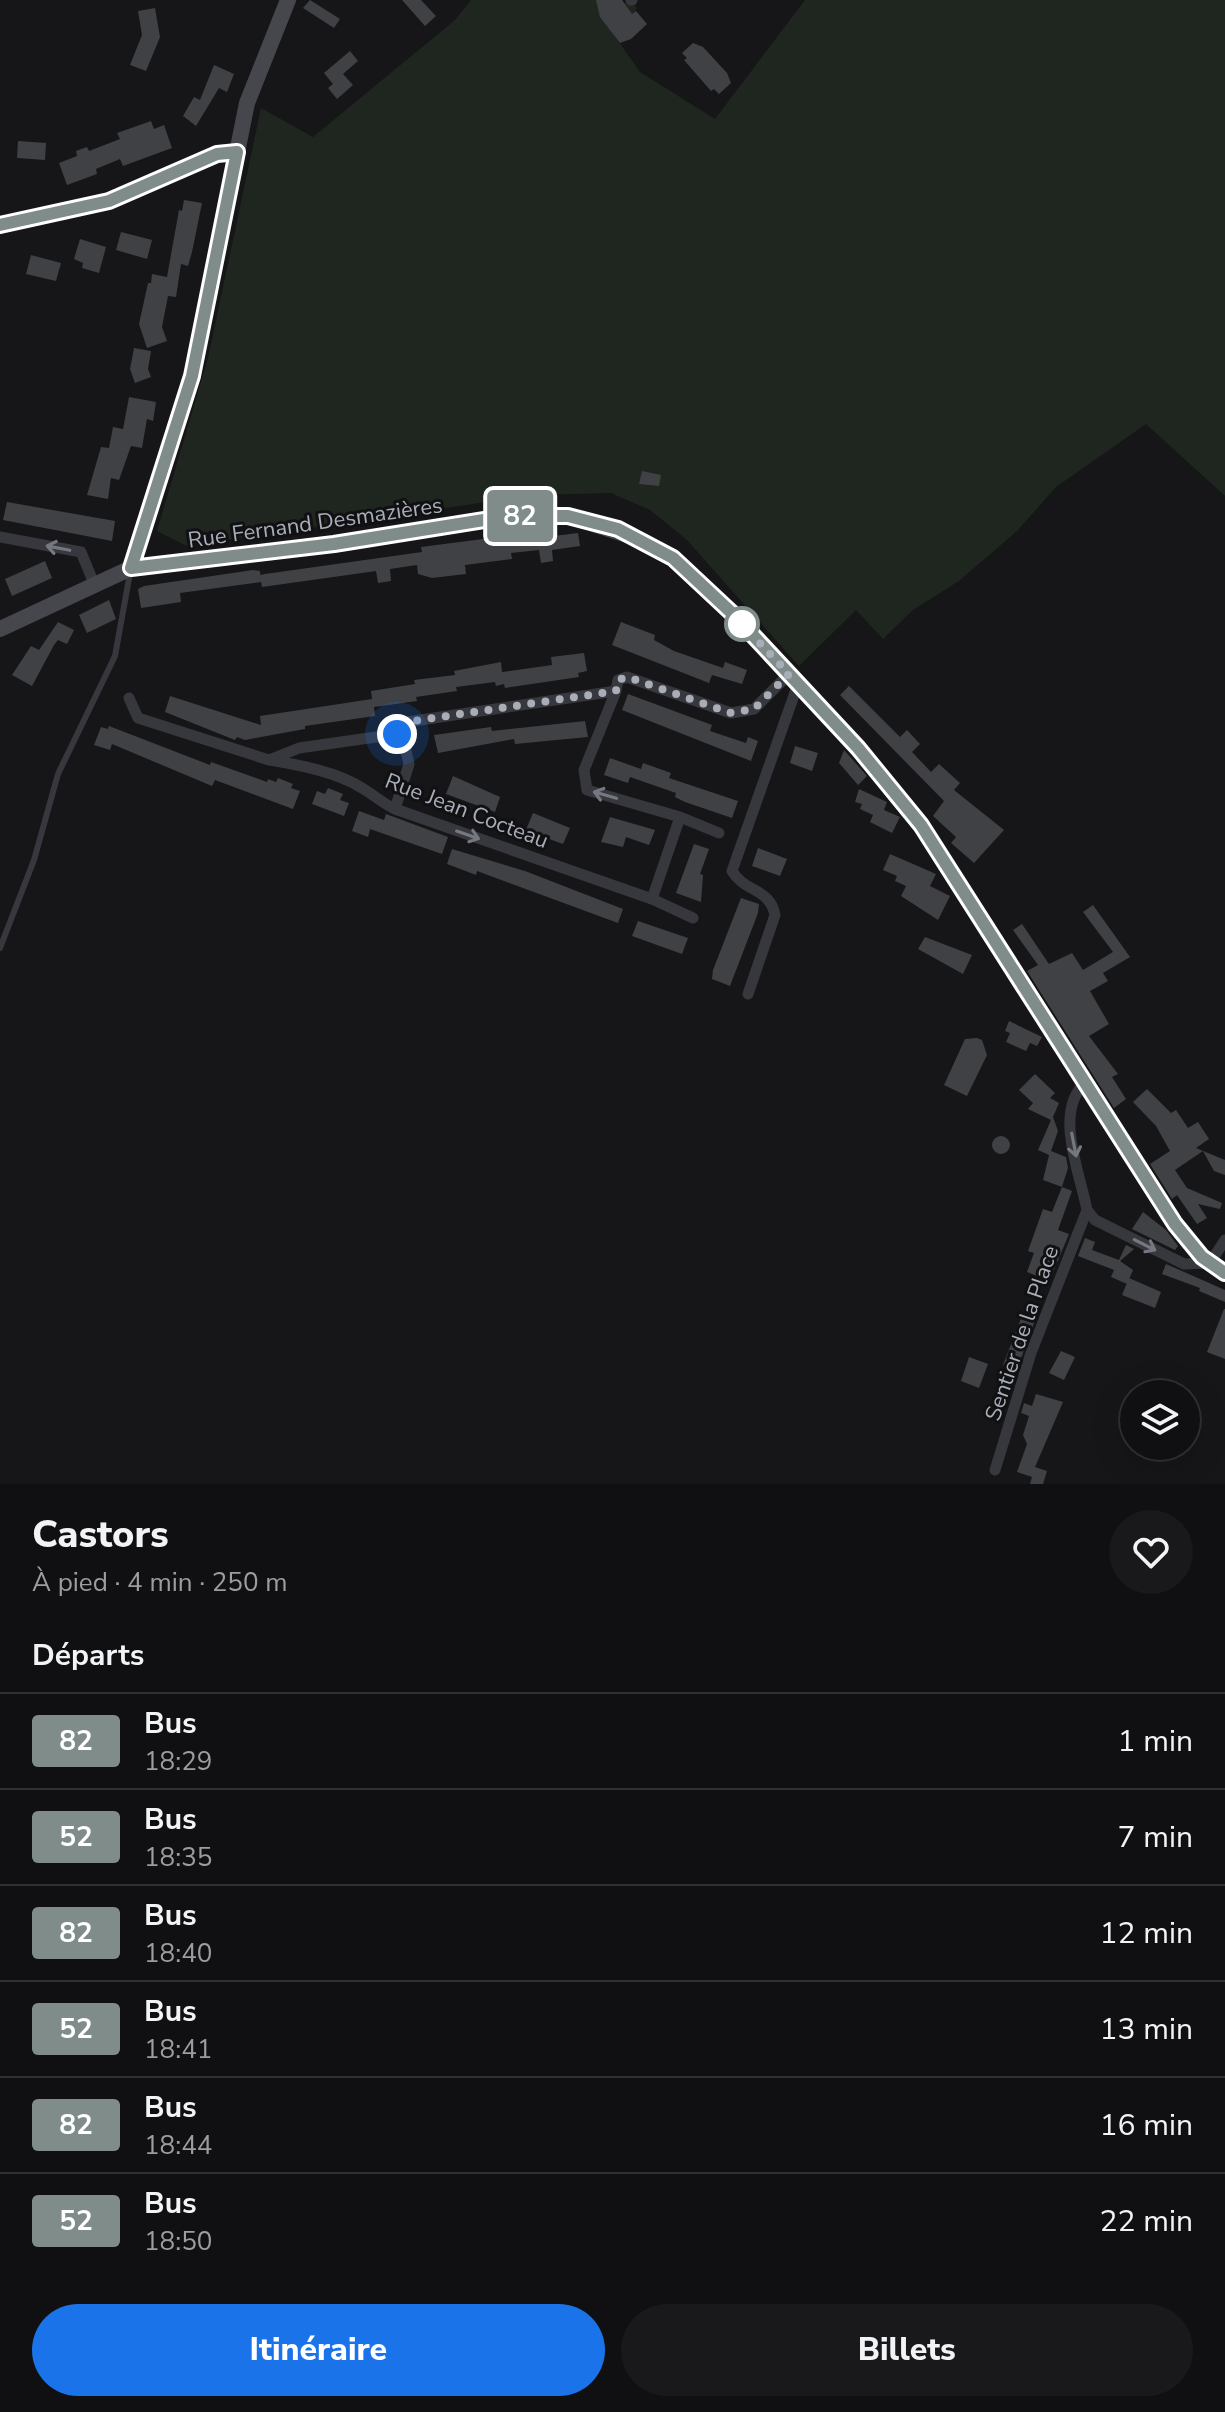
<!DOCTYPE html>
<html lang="fr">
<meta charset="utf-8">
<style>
body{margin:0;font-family:"Nunito Sans",sans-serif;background:#19191b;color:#f1f3f6;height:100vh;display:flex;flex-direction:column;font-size:30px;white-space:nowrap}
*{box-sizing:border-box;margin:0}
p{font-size:26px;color:#9c9d9f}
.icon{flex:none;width:44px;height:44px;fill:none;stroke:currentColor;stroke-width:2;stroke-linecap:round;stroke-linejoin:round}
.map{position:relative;height:1484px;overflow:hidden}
.drawer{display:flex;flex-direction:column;background:#101012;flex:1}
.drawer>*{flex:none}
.badge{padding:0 16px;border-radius:6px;font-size:28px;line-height:52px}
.fabs{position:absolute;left:1120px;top:1380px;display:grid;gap:16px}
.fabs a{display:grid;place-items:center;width:80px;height:80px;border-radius:50%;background:#101012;box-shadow:0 8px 32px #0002,0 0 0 2px #303032;font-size:40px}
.you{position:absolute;width:40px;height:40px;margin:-20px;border:6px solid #fff;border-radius:50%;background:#1a73e8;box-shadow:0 0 0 12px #1a73e833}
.map>.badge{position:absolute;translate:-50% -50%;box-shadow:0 0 0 4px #fff}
h2{padding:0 32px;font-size:30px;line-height:72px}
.round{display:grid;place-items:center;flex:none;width:84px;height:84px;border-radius:42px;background:#19191b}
.headline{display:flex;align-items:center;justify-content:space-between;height:136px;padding:0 32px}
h1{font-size:38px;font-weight:800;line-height:60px}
.action{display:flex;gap:16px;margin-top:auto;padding:16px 32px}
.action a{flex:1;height:92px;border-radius:48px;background:#1a73e8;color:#fff;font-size:32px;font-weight:800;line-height:92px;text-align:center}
.action a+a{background:#19191b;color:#f1f3f6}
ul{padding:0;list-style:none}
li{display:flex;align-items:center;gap:24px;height:96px;padding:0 32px;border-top:2px solid #303032}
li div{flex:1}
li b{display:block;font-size:30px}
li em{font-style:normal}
li .badge{min-width:88px;font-weight:700;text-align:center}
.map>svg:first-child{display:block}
.green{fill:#1e261f}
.building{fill:#404145}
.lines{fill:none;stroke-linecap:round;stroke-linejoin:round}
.lane{stroke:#37383d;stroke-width:6}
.street{stroke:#37383d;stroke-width:11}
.secondary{stroke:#45474d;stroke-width:16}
.oneway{stroke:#757881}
.line-casing{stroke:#fff;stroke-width:18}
.line{stroke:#808c89;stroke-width:12}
.walk{stroke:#a8adb8;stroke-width:8;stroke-dasharray:0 14.4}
.stop-dot{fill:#fff;stroke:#808c89;stroke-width:4}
.labels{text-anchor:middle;stroke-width:6;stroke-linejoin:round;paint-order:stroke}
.street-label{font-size:22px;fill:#a8adb8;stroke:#111113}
</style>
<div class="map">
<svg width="1225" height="1484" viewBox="0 0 1225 1484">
<rect width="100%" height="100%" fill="#161618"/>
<path class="green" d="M471,0H597L601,19L629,0L637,8L616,38L640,72L715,119L805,0H1225V496L1146,424L1056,487L1017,531L959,581L913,610L883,639L856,610L799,666L687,540L650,510L611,493L534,495L187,546L157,531L208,358L261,108L313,137L455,20Z"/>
<path class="building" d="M310,0L340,19L334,28L303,8Z
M402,0H421L436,16L425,26Z
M596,0H622L632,14L636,11L647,24L631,39L620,43L600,17Z
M155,8L160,37L146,71L130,65L142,35L138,11Z
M693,43L703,47L727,73L731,83L719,94L714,89L711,91L684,60L687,58L682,53Z
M350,51L358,61L343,74L353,85L337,99L328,88L333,84L324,73Z
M214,65L234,74L227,92L219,88L196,126L183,116L194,97L200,100Z
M151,121L154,129L164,125L172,148L123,166L120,159L96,169L97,174L67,185L59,163L77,156L76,151L87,147L89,151L120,139L117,133Z
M18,141L46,143L45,160L17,158Z
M184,200L202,203L192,252L188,266L181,264L176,297L168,296L162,327L167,341L147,348L139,324L148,283H151L152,274L167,277L179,210L182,211Z
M121,232L152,240L147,259L116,250Z
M80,239L106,247L99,273L82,268L83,263L74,259Z
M31,255L61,263L56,281L26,274Z
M134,348L151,351L148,369L151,377L135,383L130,369Z
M129,397L156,402L153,421L147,419L142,448L131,446L119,480L111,478L108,499L87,495L101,447L109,448L113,427L123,429Z
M642,471L661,475L659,486L639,484Z
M7,502L115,521L112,541L3,520Z
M537,532L538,538L578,533L580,546L552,550L553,561L541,563L539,550L511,553L512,559L465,565L466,574L432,578L418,574L417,565L390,569L391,581L378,583L376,571L262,587L261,582L180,593L181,602L141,608L138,589L144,586L253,570L260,571L261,582L260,575L265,574L422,552L421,547Z
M45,561L52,578L12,596L5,579Z
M109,600L116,619L87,633L79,615Z
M58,622L74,630L67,644L58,640L54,645L32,686L12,675L31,646L39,650Z
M621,622L655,635L654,640L674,651L723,668L725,662L747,670L742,684L712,675L709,683L612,645Z
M584,653L587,671L578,673L579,677L505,688L504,684L496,686L495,682L456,687L457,691L416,697L417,701L374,707L375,716L305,726V729L245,740L237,737L235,740L165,712L170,696L261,725L260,716L372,699L371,691L415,684L414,680L455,675L454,671L501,662L502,672L552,665L551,657Z
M849,686L900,737L907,730L920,744L912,752L931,772L939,764L960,783L954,790L1004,830L974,863L951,843L956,837L933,816L944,801L840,695Z
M628,694L712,725L710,731L746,743L748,737L758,741L751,761L622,710Z
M585,721L588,737L515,744L514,739L438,753L434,735L491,727L492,731Z
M109,726L210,765L211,762L267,782L268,779L276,782L278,778L293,784L291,788L300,791L293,809L215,780L212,786L112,744L110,750L94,745L101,727L108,729Z
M795,746L818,753L812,771L790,763Z
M844,750L867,776L858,785L839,763Z
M610,758L641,769L643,763L671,773L669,778L738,801L732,818L685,802L675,797L676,793L630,777L628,783L604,775Z
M453,776L500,797L495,812L446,794Z
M328,788L343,794L340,800L349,803L344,816L312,804L317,791L325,794Z
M859,789L887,802L884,810L900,817L892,833L870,822L873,815L860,809L862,804L855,802Z
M359,811L384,820L386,814L448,837L442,854L370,829L368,837L352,831Z
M533,813L570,828L563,844L541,836L539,842L523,837Z
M610,817L655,830L649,845L626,837L623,847L601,842Z
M694,844L709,849L700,874L703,875L701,902L676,893Z
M758,848L787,859L780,876L752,866Z
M452,849L525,871L623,909L618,923L477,871L476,875L447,864Z
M890,854L936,874L930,886L950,896L938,920L901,896L906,886L895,881L897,876L883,870Z
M741,898L759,904L758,913L730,986L712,979L713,970Z
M1093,905L1130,957L1103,973L1108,981L1090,991L1109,1024L1089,1036L1118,1074L1112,1077L1126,1099L1114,1108L1027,971L1038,965L1013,930L1022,924L1049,964L1072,953L1083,970L1113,952L1083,912Z
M638,921L688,938L682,954L632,936Z
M925,937L972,955L963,974L918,949Z
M1009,1021L1042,1037L1037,1046L1030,1043L1026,1051L1006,1042L1010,1033L1005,1031Z
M977,1038L982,1040L987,1055L967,1096L944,1085L965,1039Z
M1035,1074L1055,1093L1050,1098L1059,1103L1053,1117L1058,1131L1051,1151L1066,1157L1068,1168L1062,1187L1043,1180L1049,1155L1038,1150L1051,1120L1028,1109L1033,1103L1019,1090Z
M1147,1089L1171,1113L1176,1110L1188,1128L1198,1122L1209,1139L1196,1148L1225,1160V1175L1214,1171L1203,1151L1175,1170L1187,1188L1222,1203L1220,1209L1198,1204L1207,1218L1197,1224L1177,1195L1172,1199L1150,1164L1170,1151L1156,1126L1133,1102Z
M992 1145a9 9 0 1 1 18 0a9 9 0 1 1-18 0Z
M1062,1187L1072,1191L1058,1230L1069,1234L1052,1275L1046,1273L1044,1279L1027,1272L1034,1253L1028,1251L1043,1209L1052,1212Z
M1143,1212L1166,1230L1178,1246L1175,1250L1132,1229Z
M1085,1238L1095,1242L1092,1250L1119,1260L1126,1245L1134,1249L1120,1261L1133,1270L1127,1284L1111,1277L1114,1270L1078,1256Z
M1166,1264L1225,1290V1302L1199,1291L1200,1288L1162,1274Z
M1129,1278L1161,1292L1155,1308L1122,1295Z
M1027,1303L1040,1307L1017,1369L1003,1365Z
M1224,1309H1225V1359L1207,1352Z
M1061,1351L1075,1357L1064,1380L1049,1373Z
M969,1357L988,1364L979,1388L961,1381Z
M1036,1394L1063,1402L1035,1467L1047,1471L1043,1484H1030L1032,1477L1017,1472L1027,1444L1023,1435L1029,1416L1021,1413L1024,1403L1032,1406Z"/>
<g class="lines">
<path class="lane" d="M0,948L34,860L58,774L115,656L130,573"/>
<path class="street" d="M631,0H632
M0,537L81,552L95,586
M616,691L584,770L587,790L680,817L719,833
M129,698L138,718L269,760L299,748L397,734L400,723L616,691L618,680L627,677L731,713L754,709L789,674
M270,760C299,765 337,772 362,788C374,795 382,803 395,809L652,899L693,918
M395,809L409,764L400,724
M652,899L680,817
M748,994L775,915C770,888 744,892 732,871L798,684
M1084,1084C1054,1113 1080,1173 1087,1210L1095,1220L1184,1264L1210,1263L1225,1240
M995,1470L1031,1353L1087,1210"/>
<path class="secondary" d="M0,225L109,201L217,154L237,152
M131,568L192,376L247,103L288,0
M0,629L131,568L334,544L509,516H568L639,539L673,558L735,616L858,748L921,825L1175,1224L1202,1257L1225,1273"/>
</g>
<defs><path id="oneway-shaft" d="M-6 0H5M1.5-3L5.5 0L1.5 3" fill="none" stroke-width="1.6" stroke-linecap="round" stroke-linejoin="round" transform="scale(2)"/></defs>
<g class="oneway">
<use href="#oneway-shaft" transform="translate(58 548) rotate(-169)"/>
<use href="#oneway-shaft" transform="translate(605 795) rotate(-164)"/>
<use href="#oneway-shaft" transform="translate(468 835) rotate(19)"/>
<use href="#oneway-shaft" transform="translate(1074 1145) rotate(79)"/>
<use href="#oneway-shaft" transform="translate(1145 1245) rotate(27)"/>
</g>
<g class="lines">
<defs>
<path id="line" d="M0,225L109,201L217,154L237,152L192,376L131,568L334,544L509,516H568L618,529L673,558L735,616L858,748L921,825L1175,1224L1202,1257L1225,1273"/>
</defs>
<use href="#line" class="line-casing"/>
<use href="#line" class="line"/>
<path class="walk" d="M397,734L400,723L616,691L618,680L627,677L731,713L754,709L789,674L738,620L742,624"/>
</g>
<circle class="stop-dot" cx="742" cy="624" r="16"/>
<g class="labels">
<g class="street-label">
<text transform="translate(315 522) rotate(-8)" y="8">Rue Fernand Desmazières</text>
<text transform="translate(467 810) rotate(21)" y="8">Rue Jean Cocteau</text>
<text transform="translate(1021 1333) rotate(-71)" y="8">Sentier de la Place</text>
</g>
</g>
</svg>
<div class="fabs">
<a><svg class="icon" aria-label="layers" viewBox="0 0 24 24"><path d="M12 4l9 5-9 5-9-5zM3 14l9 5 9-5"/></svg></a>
</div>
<div class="you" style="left:397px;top:734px"></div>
<b class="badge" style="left:520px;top:516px;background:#808c89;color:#fff">82</b>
</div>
<section class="drawer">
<div class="headline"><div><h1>Castors</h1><p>À pied · 4 min · 250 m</p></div><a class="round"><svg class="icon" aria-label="heart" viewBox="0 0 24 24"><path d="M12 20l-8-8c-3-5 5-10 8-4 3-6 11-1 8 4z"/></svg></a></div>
<h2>Départs</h2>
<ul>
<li><span class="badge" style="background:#808c89;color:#fff">82</span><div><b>Bus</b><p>18:29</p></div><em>1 min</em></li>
<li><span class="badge" style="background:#808c89;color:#fff">52</span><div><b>Bus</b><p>18:35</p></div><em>7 min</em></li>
<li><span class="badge" style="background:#808c89;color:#fff">82</span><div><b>Bus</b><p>18:40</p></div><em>12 min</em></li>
<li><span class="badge" style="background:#808c89;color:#fff">52</span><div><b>Bus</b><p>18:41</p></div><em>13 min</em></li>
<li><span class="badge" style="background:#808c89;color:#fff">82</span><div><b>Bus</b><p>18:44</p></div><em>16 min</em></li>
<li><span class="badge" style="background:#808c89;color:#fff">52</span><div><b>Bus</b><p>18:50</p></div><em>22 min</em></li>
</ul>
<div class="action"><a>Itinéraire</a><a>Billets</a></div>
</section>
